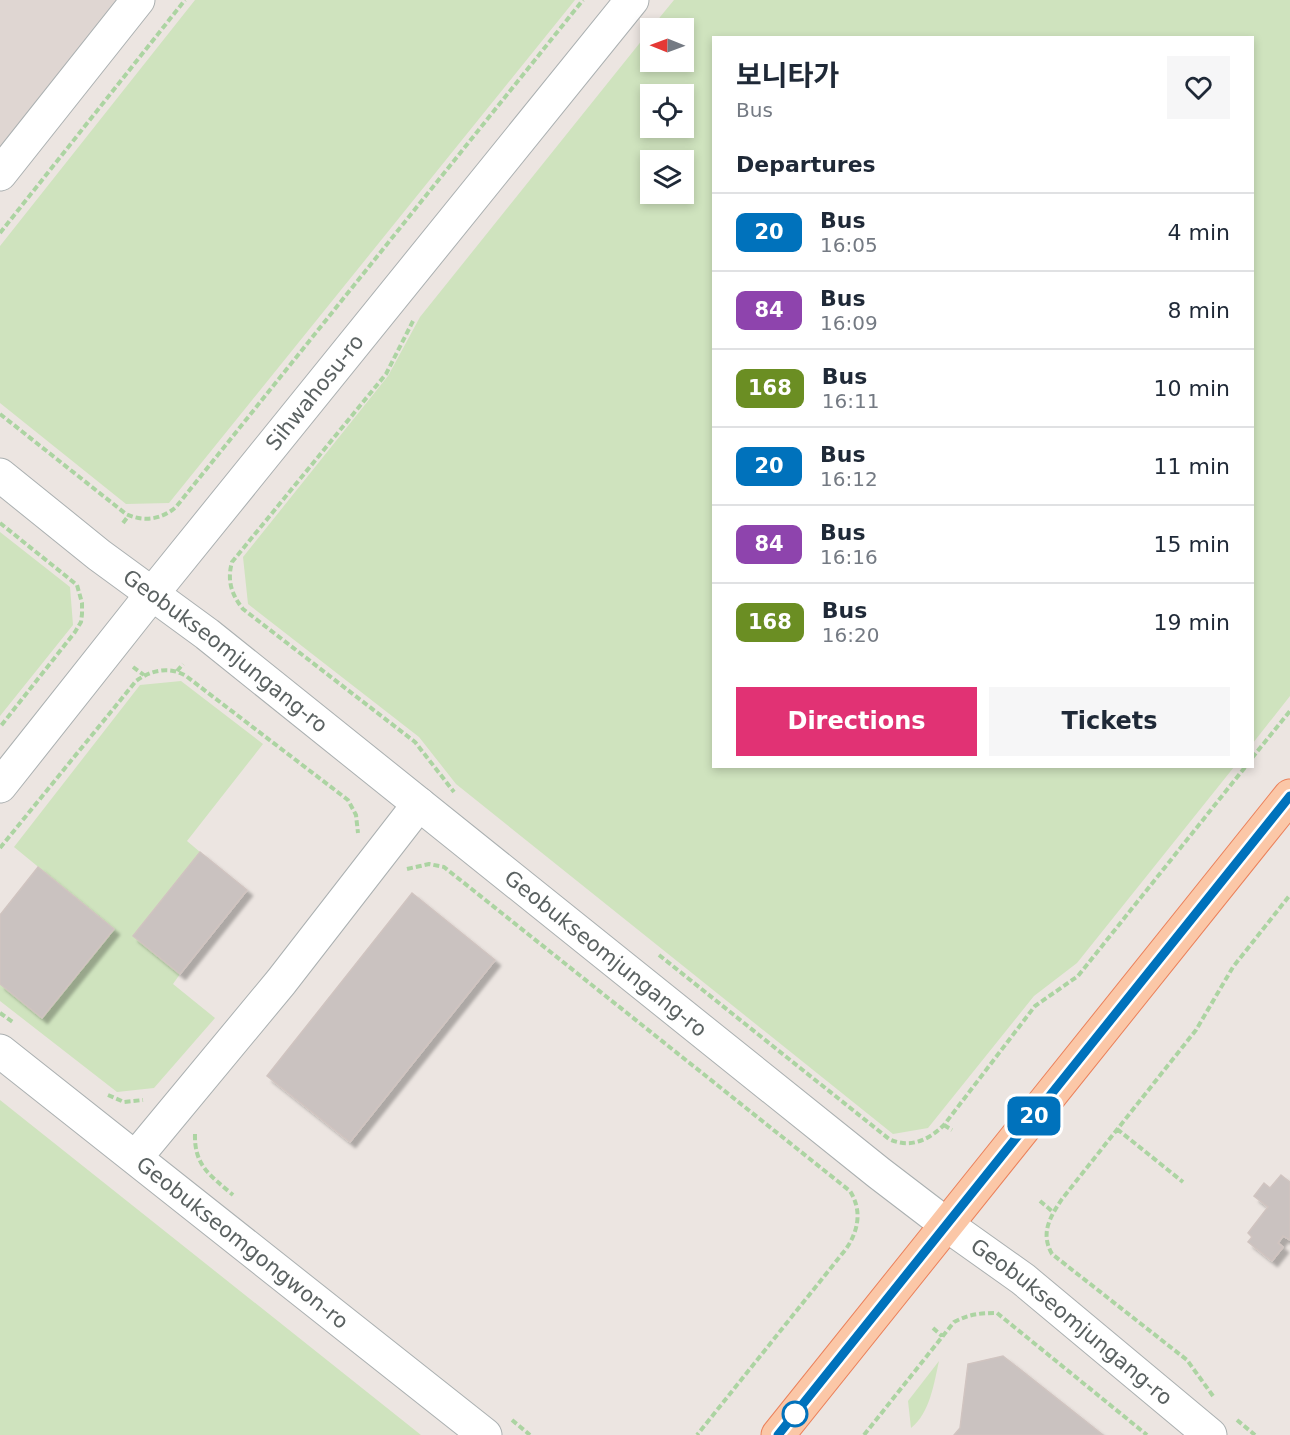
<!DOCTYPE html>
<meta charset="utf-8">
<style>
body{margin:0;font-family:"DejaVu Sans","Noto Sans KR",sans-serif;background:#f6f6f7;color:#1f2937;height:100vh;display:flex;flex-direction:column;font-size:22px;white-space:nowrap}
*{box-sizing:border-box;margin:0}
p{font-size:20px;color:#747a83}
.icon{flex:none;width:33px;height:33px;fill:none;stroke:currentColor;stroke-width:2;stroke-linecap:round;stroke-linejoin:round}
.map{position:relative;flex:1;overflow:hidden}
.drawer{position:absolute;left:712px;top:36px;width:542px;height:732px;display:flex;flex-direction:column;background:#fff;border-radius:0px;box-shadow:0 3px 9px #0003}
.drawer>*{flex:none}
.badge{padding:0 12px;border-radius:9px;font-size:21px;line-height:39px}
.needle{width:39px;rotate:271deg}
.buttons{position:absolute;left:640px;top:18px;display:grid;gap:12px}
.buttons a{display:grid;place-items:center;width:54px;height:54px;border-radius:0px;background:#fff;box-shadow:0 3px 9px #0003;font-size:30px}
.map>.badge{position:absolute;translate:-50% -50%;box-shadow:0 0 0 3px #fff}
h2{padding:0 24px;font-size:22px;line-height:54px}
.round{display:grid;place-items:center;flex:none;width:63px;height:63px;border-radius:0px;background:#f6f6f7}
.summary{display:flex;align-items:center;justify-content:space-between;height:102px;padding:0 24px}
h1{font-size:28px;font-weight:700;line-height:45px}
.primary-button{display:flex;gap:12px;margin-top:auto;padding:12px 24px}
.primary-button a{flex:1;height:69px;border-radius:0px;background:#e13274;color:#fff;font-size:24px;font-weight:700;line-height:69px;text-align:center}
.primary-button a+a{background:#f6f6f7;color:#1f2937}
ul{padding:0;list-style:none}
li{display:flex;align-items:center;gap:18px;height:78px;padding:0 24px;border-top:2px solid #e0e1e3}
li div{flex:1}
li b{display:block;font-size:22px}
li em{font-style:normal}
li .badge{min-width:66px;font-weight:700;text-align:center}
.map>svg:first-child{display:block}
.education{fill:#dfd6d2}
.green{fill:#cfe3be;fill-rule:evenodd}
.building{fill:#cac2c0;stroke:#d0c4c0;stroke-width:1.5;filter:url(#shadow)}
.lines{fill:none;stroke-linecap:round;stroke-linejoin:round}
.minor-casing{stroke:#abb0b1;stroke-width:35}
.major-casing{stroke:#eb815b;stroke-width:35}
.path{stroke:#acd4a2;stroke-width:4;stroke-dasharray:6 3;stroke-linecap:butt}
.minor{stroke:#fff;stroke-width:33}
.major{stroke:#fbc7a7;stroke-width:33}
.line-casing{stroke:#fff;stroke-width:14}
.line{stroke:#0072bc;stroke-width:9}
.stop-dot{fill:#fff;stroke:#0072bc;stroke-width:3}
.labels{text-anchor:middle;stroke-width:6;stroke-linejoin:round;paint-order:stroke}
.street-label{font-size:21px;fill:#5a6161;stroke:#fff}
</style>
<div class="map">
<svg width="1290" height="1435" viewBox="0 0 1290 1435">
<defs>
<filter id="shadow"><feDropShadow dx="5.5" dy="5.5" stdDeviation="1.5" flood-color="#0004"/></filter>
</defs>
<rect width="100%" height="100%" fill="#ece5e1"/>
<path class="education" d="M0,0H138L0,174Z"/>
<path class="green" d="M195,0H575L169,503L126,504L0,403V246Z
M674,0H1290V696L1253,743L1252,38H714V766L1234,767L1077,963L1034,996L928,1128L893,1134L456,784L419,737L248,604L243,557L388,376L420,317L651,29V62H684V28H651ZM651,94H684V128H651ZM684,160V194H651V160Z
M0,532L70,587L73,625L0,716Z
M181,681L263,744L187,841L200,852L133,936L180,974L173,984L215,1018L154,1088L117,1092L0,1001V984L42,1018L114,929L14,847L140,685Z
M0,1100L421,1435H0Z
M939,1361C934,1383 930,1413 911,1428L908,1401Z"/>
<path class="building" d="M200,852L247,890L180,974L133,936Z
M38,867L114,929L42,1018L0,984V915Z
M412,893L495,960L350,1142L267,1076Z
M1281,1175L1290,1182V1240L1283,1236L1278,1243L1283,1247L1272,1261L1248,1242L1252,1237L1248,1233L1268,1207L1254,1196L1264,1183L1270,1188Z
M1003,1356L1103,1435H954L960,1428L968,1364Z"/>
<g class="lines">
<defs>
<g id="minor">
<path d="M0,174L138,0"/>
<path id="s1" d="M0,475L99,555L207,634L879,1173L947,1225L1023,1279L1210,1435"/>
<path id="s2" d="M0,786L152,594L632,0"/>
<path id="s3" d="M0,1051L485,1435"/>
<path d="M136,1157L281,982L419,804"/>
</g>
<path id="major" d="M778,1435L1290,796"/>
</defs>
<use href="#minor" class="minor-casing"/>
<use href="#major" class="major-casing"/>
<path class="path" d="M0,233L185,0
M413,321L386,374L232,562C227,580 231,594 243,609L415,742L454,792
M0,414L126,514C143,522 161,520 176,507L583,0
M0,523L77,585L82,603V614L81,622L75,632L0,727
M123,523L129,515
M133,667L144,675
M177,671L183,664
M1252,758L1290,711
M0,848L136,681C151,670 170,666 186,676L348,800L356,815L358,833
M407,869L429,864L444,867L850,1191C862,1210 859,1230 846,1249L697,1435
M659,955L889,1139C910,1149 929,1140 944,1125L1035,1006L1078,976L1246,766
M0,1013L14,1023
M108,1095L124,1102L143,1100
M944,1125L952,1130
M1117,1129L1183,1182
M195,1134C194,1166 211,1176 233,1195
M1040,1201L1053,1212
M933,1328L942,1336
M1213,1396L1187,1360L1052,1254C1040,1233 1050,1217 1062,1199L1196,1030L1233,967L1290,895
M512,1420L530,1435
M1237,1420L1255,1435
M864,1435L954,1322C969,1314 981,1313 997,1313L1147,1435"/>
<use href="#minor" class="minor"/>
<use href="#major" class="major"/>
</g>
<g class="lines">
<defs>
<path id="line" d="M778,1435L1290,796"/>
</defs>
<use href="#line" class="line-casing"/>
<use href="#line" class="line"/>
</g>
<circle class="stop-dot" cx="795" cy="1414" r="12"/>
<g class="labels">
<g class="street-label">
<text dy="7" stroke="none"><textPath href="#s2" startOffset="504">Sihwahosu-ro</textPath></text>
<text dy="7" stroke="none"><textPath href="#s1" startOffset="286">Geobukseomjungang-ro</textPath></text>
<text dy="7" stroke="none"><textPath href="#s1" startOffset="772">Geobukseomjungang-ro</textPath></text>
<text dy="7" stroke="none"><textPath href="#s3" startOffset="309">Geobukseomgongwon-ro</textPath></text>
<text dy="7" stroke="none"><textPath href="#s1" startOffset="1366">Geobukseomjungang-ro</textPath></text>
</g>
</g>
</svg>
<div class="buttons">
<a><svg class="needle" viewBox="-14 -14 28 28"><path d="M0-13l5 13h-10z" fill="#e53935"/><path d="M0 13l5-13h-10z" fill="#747a83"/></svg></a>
<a><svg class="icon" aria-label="locate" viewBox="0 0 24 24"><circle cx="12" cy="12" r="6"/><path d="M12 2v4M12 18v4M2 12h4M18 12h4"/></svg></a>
<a><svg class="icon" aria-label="layers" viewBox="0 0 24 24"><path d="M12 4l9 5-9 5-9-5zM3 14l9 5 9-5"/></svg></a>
</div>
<b class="badge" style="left:1034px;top:1116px;background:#0072bc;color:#fff">20</b>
<section class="drawer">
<div class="summary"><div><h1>보니타가</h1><p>Bus</p></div><a class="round"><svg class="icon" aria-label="heart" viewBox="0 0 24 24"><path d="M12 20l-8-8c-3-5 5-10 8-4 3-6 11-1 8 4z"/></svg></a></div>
<h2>Departures</h2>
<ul>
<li><span class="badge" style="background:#0072bc;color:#fff">20</span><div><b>Bus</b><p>16:05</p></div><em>4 min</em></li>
<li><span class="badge" style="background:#8e44ad;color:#fff">84</span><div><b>Bus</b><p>16:09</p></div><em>8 min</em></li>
<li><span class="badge" style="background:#6b8e23;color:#fff">168</span><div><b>Bus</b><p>16:11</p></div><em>10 min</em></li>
<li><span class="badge" style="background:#0072bc;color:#fff">20</span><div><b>Bus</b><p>16:12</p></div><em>11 min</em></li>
<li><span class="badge" style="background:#8e44ad;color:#fff">84</span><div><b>Bus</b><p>16:16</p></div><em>15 min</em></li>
<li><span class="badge" style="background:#6b8e23;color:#fff">168</span><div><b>Bus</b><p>16:20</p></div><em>19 min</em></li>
</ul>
<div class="primary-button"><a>Directions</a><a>Tickets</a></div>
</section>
</div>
